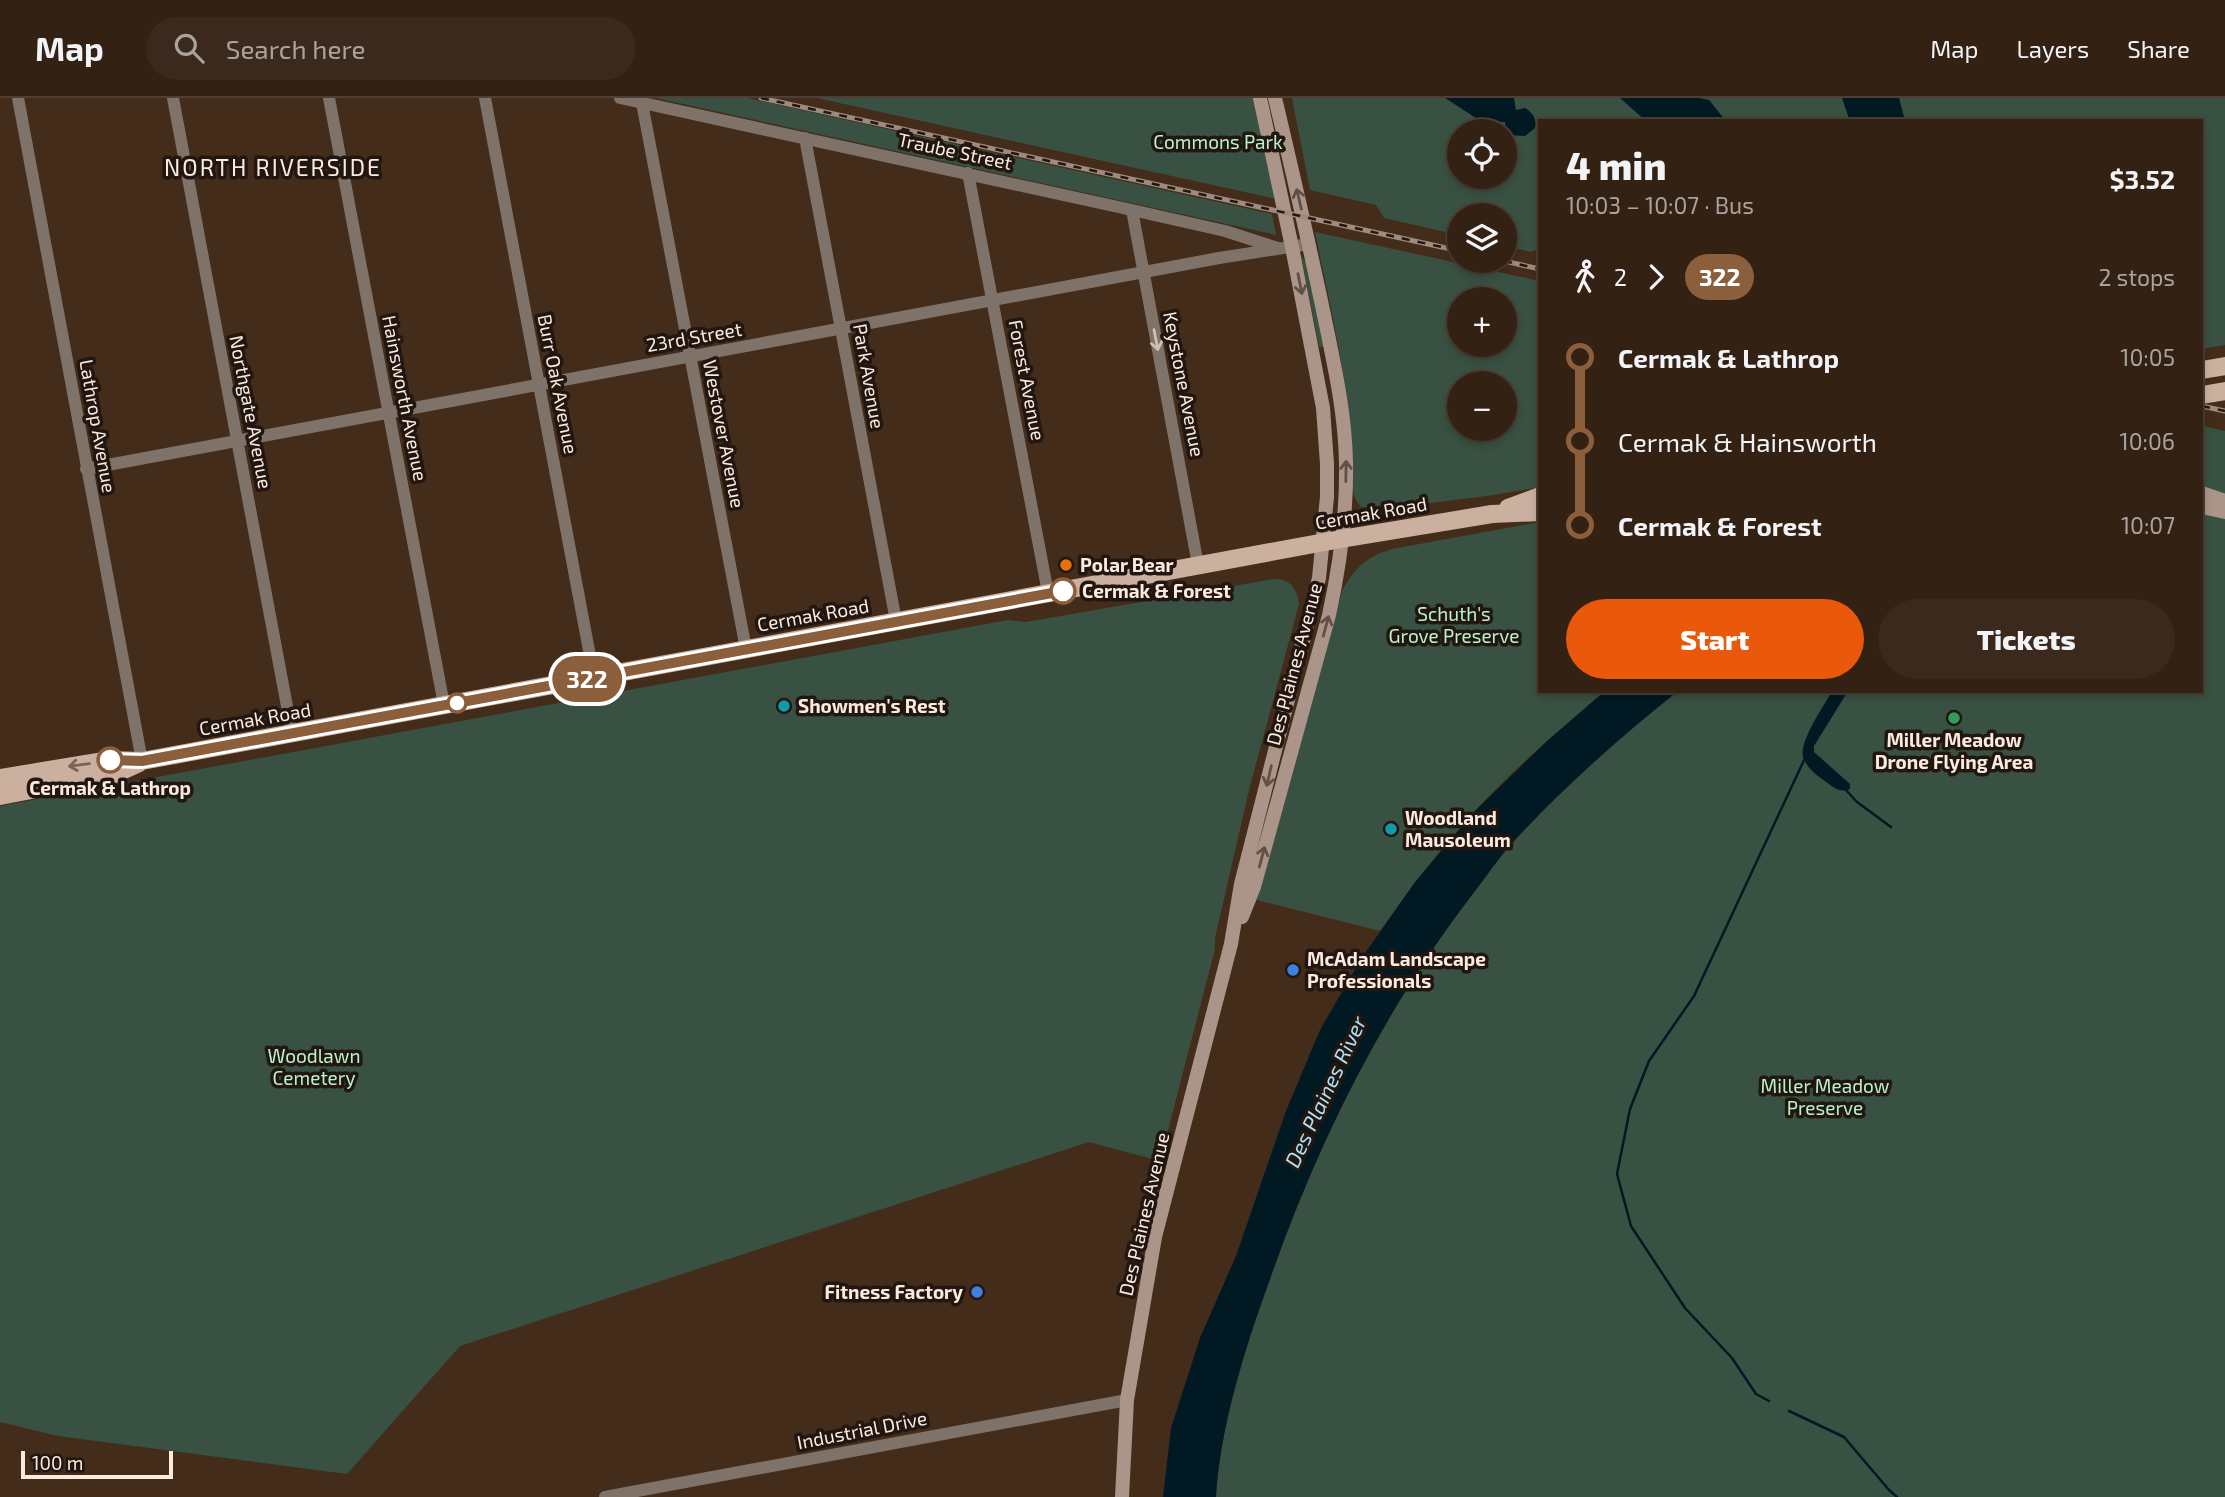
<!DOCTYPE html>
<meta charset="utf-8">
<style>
body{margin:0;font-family:"Exo 2",sans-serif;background:#3b291d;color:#f1f3f6;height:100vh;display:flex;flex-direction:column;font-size:26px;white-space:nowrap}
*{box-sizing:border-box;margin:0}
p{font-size:23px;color:#a9a3a0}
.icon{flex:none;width:38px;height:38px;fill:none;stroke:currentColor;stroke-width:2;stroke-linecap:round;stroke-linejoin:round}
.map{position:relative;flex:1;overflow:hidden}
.sheet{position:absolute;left:1538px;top:21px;width:665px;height:574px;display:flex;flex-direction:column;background:#332114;border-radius:0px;box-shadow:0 4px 10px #0003,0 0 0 2px #4e3e34}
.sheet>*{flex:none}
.badge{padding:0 14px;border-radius:23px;font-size:24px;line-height:46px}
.tools{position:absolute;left:1447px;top:21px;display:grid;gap:14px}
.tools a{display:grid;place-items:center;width:70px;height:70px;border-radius:50%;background:#332114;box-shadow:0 4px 10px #0003,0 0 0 2px #4e3e34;font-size:35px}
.scale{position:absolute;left:21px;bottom:18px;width:152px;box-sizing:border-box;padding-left:7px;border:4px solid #faeadf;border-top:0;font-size:19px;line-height:24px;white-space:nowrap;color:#faeadf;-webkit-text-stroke:5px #221710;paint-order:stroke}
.map>.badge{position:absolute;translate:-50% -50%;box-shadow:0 0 0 4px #fff}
.legs{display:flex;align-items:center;gap:10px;height:77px;padding:0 28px;font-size:23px}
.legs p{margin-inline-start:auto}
.overview{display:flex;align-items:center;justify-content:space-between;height:119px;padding:0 28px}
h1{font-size:38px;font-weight:800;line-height:52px}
.action{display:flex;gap:14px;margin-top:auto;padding:14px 28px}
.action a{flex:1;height:80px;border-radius:42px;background:#ea580c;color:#fff;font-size:28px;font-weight:800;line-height:80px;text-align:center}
.action a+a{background:#3b291d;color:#f1f3f6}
ul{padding:0 28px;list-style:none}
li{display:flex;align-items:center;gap:24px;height:84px;font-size:26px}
li i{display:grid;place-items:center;width:10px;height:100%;margin:0 9px;background:currentColor}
li i::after{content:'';width:18px;height:18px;margin:-9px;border:5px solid;border-radius:50%;background:#332114}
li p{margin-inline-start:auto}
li:first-child i{background:linear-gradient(#0000 50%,currentColor 0)}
li:last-child i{background:linear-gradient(currentColor 50%,#0000 0)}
header{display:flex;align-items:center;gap:42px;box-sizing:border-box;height:98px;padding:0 35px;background:#332114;border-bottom:2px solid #4e3e34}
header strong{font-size:33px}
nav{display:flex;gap:38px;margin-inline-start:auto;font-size:24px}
.search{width:490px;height:63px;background:#3b291d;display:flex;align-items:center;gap:18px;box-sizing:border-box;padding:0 24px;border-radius:38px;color:#a9a3a0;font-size:26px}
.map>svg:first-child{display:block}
.green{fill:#395142;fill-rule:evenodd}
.water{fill:#001923}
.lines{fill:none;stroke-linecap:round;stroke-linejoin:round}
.stream{stroke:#001923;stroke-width:2.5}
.street{stroke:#7f7269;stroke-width:12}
.secondary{stroke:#ab9588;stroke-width:14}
.primary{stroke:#ccb09f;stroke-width:18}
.rail-casing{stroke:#9f8b7d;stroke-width:5}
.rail{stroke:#221710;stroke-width:2.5;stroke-dasharray:8;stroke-linecap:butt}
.oneway{stroke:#605046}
.oneway2{stroke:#cfc0b6}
.oneway3{stroke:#776458}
.line-1-casing{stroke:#fff;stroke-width:16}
.line-1{stroke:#8b5e3c;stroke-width:10}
.food-dot{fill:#e8710a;stroke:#221710;stroke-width:2.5}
.stop-1-dot{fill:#fff;stroke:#8b5e3c;stroke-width:3.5}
.culture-dot{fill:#0f9aa8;stroke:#221710;stroke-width:2.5}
.leisure-dot{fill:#2e9e5b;stroke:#221710;stroke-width:2.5}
.shop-dot{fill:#3f7fe0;stroke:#221710;stroke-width:2.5}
.labels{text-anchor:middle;stroke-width:7;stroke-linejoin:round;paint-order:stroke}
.park-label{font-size:19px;fill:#b9f3ce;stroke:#221710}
.street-label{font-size:19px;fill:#faeadf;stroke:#221710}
.poi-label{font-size:19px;font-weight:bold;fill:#faeadf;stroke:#221710;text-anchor:start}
.stop-label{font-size:19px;font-weight:bold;fill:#faeadf;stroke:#221710;text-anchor:start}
.water-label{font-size:21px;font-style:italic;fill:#ade2f8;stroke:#221710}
.quarter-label{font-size:23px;letter-spacing:2px;fill:#faeadf;stroke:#221710}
</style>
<header>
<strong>Map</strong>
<div class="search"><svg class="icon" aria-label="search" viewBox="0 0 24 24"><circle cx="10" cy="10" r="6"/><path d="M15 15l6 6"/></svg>Search here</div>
<nav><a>Map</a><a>Layers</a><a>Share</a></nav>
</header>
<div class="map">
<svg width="2225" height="1399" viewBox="0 0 2225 1399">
<rect width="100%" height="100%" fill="#442c1a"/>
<path class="green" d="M656,0H747L1272,116L1276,137Z
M817,0H1254L1277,101Z
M1292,0H1842L1850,23H1540V150L1531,154L1505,148V117H1460L1459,137L1384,120L1376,107L1310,92ZM1460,33H1505V79H1460Z
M1899,0H2225V247L2202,251V23H1905Z
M1315,134L1540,183V389L1487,398L1382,411L1361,409C1346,393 1353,363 1351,342C1346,272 1329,203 1315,134ZM1460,201H1505V247H1460ZM1460,285H1505V331H1460Z
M1301,157L1308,168L1325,249H1319Z
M2202,328L2225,333V399L2202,391Z
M2202,413L2225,419V1399H1216C1220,1329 1245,1250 1269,1184C1317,1045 1385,909 1475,793C1488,776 1500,758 1514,743C1564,689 1620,639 1678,593H2202Z
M1540,424V593H1605C1560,632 1514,670 1474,714C1440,751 1409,792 1380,833L1257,802L1342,493C1354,471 1367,458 1392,451Z
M1274,481C1291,481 1297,491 1299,506L1249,692L1215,840V851L1160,1063L1089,1044L460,1248L347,1376L58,1338L0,1324V708L1008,522L1026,524Z"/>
<path class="water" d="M1445,0H1514L1516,12L1525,10C1533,15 1537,21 1535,30L1525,38L1509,37L1506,35L1505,24L1484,23L1476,20Z
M1620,0H1699L1709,2L1726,23H1646Z
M1842,0H1899L1905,23H1850Z
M1605,593H1678C1620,639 1564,689 1514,743C1500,758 1488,776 1475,793C1385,909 1317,1045 1269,1184C1245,1250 1220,1329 1216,1399H1163L1171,1330L1200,1240L1236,1158L1286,1013L1320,932L1361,861L1415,784L1474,714L1547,643Z
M1832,593H1848L1814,648V654L1850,686V691C1840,695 1834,690 1825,683C1816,677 1807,670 1803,659C1799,643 1824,608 1832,593Z"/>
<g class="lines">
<path class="stream" d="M1845,691L1857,704L1891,729
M1769,1303L1756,1296L1732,1260L1685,1210L1631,1128L1617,1076L1630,1011L1649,963L1694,898L1805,660
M1789,1313L1844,1339L1889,1392L1897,1399"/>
<path class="street" d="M18,0L142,663
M173,0L292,635
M329,0L444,607
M485,0L594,579
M620,0L1132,112L1225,133L1278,150
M642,5L746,551
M805,40L896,523
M968,75L1048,495
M1132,112L1198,467
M86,371L1219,160L1309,146
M605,1399L1127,1302"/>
<path class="secondary" d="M2202,395L2225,403
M2202,409L2225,414
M1242,819L1254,789L1329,517C1340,467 1347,415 1346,364C1345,314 1334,266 1324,217C1309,145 1292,72 1275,0
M1122,1399L1127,1302L1155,1139L1231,846L1241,786L1319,480L1327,399V366L1323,310L1292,149L1260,0"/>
<path class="primary" d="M2202,272L2225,268
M2202,297L2225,293
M1508,410L1540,398
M0,680L110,662L142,663L1341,441L1492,416L1540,414
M0,698L115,676L139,665"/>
<defs>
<path id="rail" d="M761,0L1460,153
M1504,163L1540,171
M2202,308L2225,313"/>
</defs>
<use href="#rail" class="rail-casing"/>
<use href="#rail" class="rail"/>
</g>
<defs><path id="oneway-shaft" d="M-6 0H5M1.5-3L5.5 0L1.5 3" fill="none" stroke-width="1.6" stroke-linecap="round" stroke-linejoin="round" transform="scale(1.75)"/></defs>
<g class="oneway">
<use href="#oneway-shaft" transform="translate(1299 101) rotate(-103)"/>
<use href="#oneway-shaft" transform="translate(1300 186) rotate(79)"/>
<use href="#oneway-shaft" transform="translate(1346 373) rotate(-89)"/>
<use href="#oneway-shaft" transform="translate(1326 528) rotate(-75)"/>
<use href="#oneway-shaft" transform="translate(1269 678) rotate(103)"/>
<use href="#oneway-shaft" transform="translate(1262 759) rotate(-75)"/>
</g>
<use class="oneway2" href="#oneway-shaft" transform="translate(1156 242) rotate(79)"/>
<use class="oneway3" href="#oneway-shaft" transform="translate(79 667) rotate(172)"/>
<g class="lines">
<defs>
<path id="line-1" d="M110,662L142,663L1063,493"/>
</defs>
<use href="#line-1" class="line-1-casing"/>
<use href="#line-1" class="line-1"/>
</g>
<circle class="food-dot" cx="1066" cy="467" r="7"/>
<g class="stop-1-dot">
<circle cx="1063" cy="493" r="12"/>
<circle cx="457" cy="605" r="9"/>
<circle cx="110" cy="662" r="12"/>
</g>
<g class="culture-dot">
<circle cx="784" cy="608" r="7"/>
<circle cx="1391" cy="731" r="7"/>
</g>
<circle class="leisure-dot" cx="1954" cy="620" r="7"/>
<g class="shop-dot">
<circle cx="1293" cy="872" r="7"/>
<circle cx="977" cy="1194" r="7"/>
</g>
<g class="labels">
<g class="park-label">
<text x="1218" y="51">Commons Park</text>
<text x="1454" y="523">Schuth's<tspan x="1454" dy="22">Grove Preserve</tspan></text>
<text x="314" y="965">Woodlawn<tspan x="314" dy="22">Cemetery</tspan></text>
<text x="1825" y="995">Miller Meadow<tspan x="1825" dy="22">Preserve</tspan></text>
</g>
<g class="street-label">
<text transform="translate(955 53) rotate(12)" y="7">Traube Street</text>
<text transform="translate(694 239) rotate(-10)" y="7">23rd Street</text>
<text transform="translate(869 278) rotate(80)" y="7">Park Avenue</text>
<text transform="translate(1027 282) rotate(79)" y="7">Forest Avenue</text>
<text transform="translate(558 286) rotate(79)" y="7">Burr Oak Avenue</text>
<text transform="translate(1184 286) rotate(79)" y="7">Keystone Avenue</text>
<text transform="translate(405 300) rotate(79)" y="7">Hainsworth Avenue</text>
<text transform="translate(251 314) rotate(79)" y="7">Northgate Avenue</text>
<text transform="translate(98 328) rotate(80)" y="7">Lathrop Avenue</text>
<text transform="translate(724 336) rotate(79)" y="7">Westover Avenue</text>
<text transform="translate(1371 415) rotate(-10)" y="7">Cermak Road</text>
<text transform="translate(813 517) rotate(-10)" y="7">Cermak Road</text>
<text transform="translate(1294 566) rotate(-75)" y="7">Des Plaines Avenue</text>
<text transform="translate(255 621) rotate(-10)" y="7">Cermak Road</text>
<text transform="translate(1144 1116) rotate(-77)" y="7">Des Plaines Avenue</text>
<text transform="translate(862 1332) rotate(-11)" y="7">Industrial Drive</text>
</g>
<g class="poi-label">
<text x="1080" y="474">Polar Bear</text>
<text x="798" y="615">Showmen's Rest</text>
<text x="1954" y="649" text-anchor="middle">Miller Meadow<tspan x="1954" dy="22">Drone Flying Area</tspan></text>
<text x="1405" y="727">Woodland<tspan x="1405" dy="22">Mausoleum</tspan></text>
<text x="1307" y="868">McAdam Landscape<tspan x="1307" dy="22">Professionals</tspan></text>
<text x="963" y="1201" text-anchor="end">Fitness Factory</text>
</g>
<g class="stop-label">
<text x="1082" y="500">Cermak &amp; Forest</text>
<text x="110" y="697" text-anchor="middle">Cermak &amp; Lathrop</text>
</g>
<g class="water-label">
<text transform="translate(1326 994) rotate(-65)" y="7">Des Plaines River</text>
</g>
<g class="quarter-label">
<text x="273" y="78">NORTH RIVERSIDE</text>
</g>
</g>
</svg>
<div class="tools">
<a><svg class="icon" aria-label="locate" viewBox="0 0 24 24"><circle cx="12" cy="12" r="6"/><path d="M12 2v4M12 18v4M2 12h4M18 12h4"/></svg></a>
<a><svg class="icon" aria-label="layers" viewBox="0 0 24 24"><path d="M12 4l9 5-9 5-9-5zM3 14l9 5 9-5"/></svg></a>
<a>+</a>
<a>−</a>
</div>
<div class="scale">100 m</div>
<b class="badge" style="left:587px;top:581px;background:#8b5e3c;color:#fff">322</b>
<section class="sheet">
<div class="overview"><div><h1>4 min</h1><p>10:03 – 10:07 · Bus</p></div><b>$3.52</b></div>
<div class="legs"><svg class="icon" aria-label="walk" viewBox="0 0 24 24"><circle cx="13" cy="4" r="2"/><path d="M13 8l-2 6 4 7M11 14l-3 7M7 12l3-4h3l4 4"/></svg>2<svg class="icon" aria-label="forward" viewBox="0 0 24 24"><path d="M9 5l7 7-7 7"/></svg><b class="badge" style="background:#8b5e3c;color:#fff">322</b><p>2 stops</p></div>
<ul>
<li><i style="color:#8b5e3c"></i><b>Cermak &amp; Lathrop</b><p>10:05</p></li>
<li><i style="color:#8b5e3c"></i><span>Cermak &amp; Hainsworth</span><p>10:06</p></li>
<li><i style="color:#8b5e3c"></i><b>Cermak &amp; Forest</b><p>10:07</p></li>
</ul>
<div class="action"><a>Start</a><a>Tickets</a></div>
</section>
</div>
